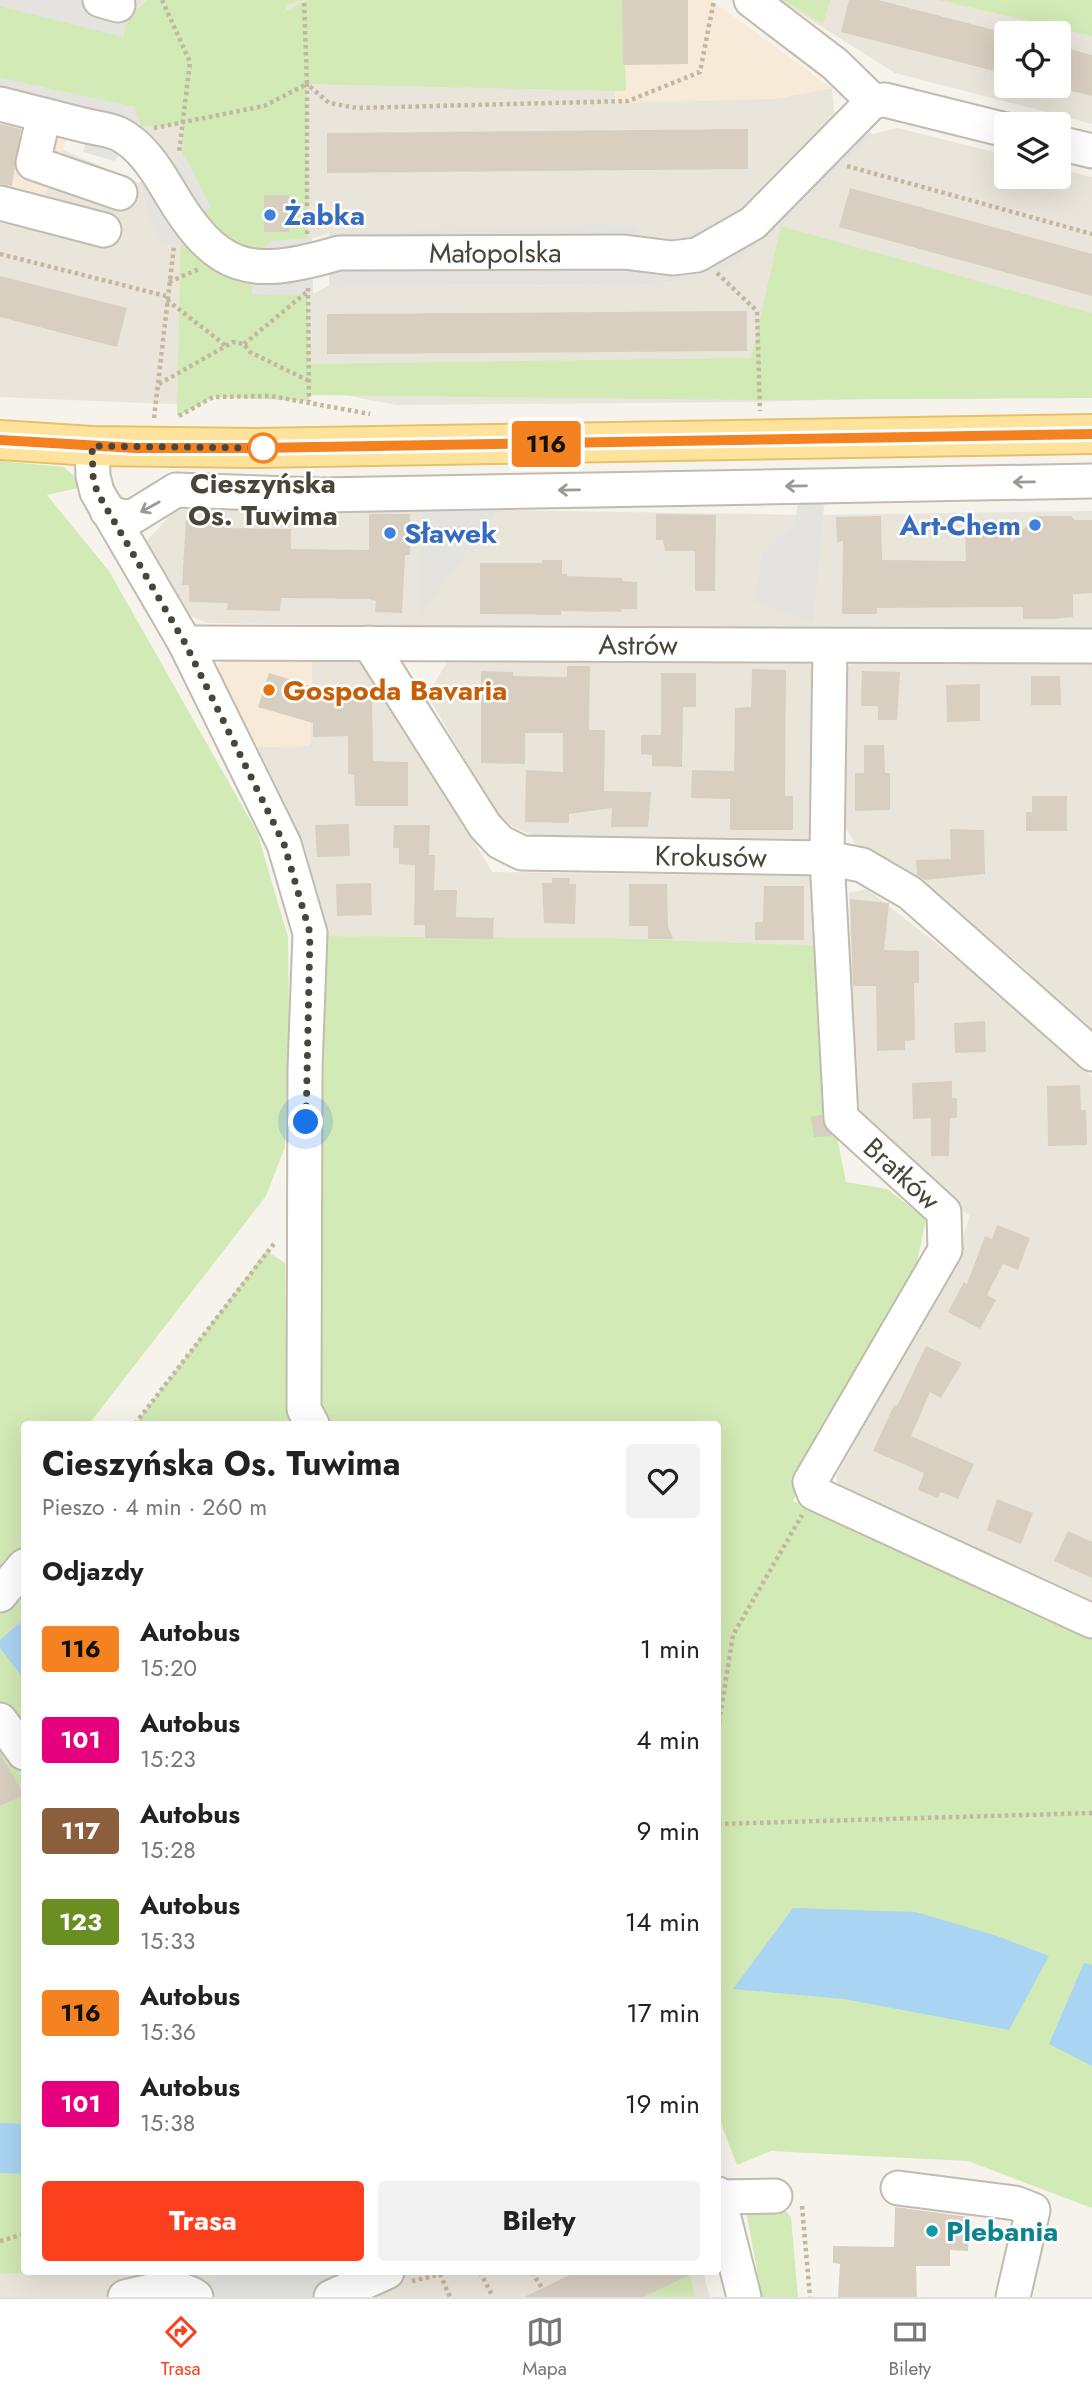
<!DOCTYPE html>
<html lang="pl">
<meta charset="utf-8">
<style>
body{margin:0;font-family:Jost,sans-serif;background:#f2f2f2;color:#222;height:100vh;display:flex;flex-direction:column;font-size:26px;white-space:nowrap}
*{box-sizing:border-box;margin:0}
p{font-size:23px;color:#767676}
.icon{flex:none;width:38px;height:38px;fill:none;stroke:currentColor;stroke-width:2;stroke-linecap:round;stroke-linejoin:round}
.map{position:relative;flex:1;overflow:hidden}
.side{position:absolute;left:21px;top:1421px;width:700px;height:854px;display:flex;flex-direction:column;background:#fff;border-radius:7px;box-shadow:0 7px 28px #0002}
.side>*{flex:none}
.badge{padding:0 14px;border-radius:5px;font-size:24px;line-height:46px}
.buttons{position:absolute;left:994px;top:21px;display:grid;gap:14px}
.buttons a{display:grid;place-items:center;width:77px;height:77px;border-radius:7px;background:#fff;box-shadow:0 7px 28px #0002;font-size:35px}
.you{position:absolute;width:35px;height:35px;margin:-18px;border:5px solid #fff;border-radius:50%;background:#1a73e8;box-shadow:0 0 0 10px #1a73e833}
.map>.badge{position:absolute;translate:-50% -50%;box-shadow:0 0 0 4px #fff}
h2{padding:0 21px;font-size:26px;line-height:63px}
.round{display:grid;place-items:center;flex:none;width:74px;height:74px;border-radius:7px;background:#f2f2f2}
.summary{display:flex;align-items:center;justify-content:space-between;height:119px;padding:0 21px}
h1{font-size:33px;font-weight:700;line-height:52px}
.button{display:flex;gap:14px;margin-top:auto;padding:14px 21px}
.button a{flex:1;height:80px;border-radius:7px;background:#fc3f1d;color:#fff;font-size:28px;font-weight:700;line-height:80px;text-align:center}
.button a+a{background:#f2f2f2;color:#222}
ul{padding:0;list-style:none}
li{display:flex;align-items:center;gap:21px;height:91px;padding:0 21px}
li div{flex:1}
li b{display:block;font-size:26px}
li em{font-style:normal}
li .badge{min-width:77px;font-weight:700;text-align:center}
.dock{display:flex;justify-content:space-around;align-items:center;height:98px;border-top:2px solid #e0e0e0;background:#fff;font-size:19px;color:#767676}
.dock a{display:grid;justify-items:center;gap:4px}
.dock .selected{color:#fc3f1d}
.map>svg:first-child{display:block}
.residential{fill:#eae5da;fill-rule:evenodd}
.commercial{fill:#f7ead8}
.green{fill:#d2eab5}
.parking{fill:#e5e3e0}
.water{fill:#a9d4f2}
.building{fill:#d8cfc1}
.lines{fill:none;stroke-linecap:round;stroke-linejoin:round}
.minor-casing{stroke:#c2bbae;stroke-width:37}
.major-casing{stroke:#e6c16a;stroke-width:42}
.path{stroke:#c4b79f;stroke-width:4.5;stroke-dasharray:3.5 3.5;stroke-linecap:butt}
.minor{stroke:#fff;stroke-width:33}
.major{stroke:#ffe39c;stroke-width:38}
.oneway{stroke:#9c9892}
.line-casing{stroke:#fff;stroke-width:16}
.line{stroke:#f58220;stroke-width:10}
.walk{stroke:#4b4439;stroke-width:7;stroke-dasharray:0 12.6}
.shop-dot{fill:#3f7fe0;stroke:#fff;stroke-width:2.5}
.stop-dot{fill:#fff;stroke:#f58220;stroke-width:3.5}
.food-dot{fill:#e8710a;stroke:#fff;stroke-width:2.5}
.culture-dot{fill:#0f9aa8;stroke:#fff;stroke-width:2.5}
.labels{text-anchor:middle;stroke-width:5;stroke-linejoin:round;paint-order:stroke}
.shop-label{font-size:28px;font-weight:bold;fill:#366cbe;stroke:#fff;text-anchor:start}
.street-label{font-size:28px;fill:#4b4439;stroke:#fff}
.stop-label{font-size:28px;font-weight:bold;fill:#4b4439;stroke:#fff}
.food-label{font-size:28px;font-weight:bold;fill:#c56008;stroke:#fff;text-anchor:start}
.culture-label{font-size:28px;font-weight:bold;fill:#0d838f;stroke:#fff;text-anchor:start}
</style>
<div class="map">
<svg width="1092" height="2297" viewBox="0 0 1092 2297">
<rect width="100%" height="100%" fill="#f6f3ec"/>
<path class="residential" d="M0,0H615L773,99L832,88L835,117L737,209L683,236L643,239L329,233L304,241L185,156L170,161L138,122L134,107L0,78Z
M779,0H1092V124L895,73ZM1006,33H1059V86H1006Z
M898,128L1006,155V177H1059V169L1092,177V392L754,402L396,405L305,387L209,389L193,405L0,397V196L53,188L63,150L140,183L148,214L190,245L313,294L329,286L640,285L682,281L776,230L873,134Z
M180,505L811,515L1092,511V635L207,623L171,607L139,549Z
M454,651L804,658L814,669L812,835L802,845L546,842L512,826L495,811L427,695Z
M312,656H350L376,671L492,872L811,876L821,885L820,946L613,938L322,936L290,819L249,747L310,746Z
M856,659H1092V1038L1019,963L889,861L857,847L844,825L845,669Z
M867,889L1020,1009L1092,1077V1606L842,1494L836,1476L955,1258L970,1216L864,1135L852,1070L849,893Z
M98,2272H703L710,2297H0V2274Z"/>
<path class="commercial" d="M615,0H711L832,88L773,99L615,103Z
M0,116L68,132L53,189L47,188L41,207L0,196Z
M236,655L312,656L310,746L249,747L207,671Z"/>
<path class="green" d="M148,0H304L288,4L284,12L308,0H622L626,91L307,84L309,364L751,358L781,226L1092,313V398L760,400L310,395L309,401L213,397L177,417L183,124L141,127L134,107L0,78V6L123,36L126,18Z
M782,0H830L823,24Z
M939,0H1092V36Z
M0,461L64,467L75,477L78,488L47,495L109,571L257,832L288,937L289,1024L285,1147L266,1196L89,1424H24V2272H98L0,2274Z
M322,936L613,938L827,946L832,1112L846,1182L887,1189L926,1219L913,1281L793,1501L1092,1631V2208L968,2161L771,2151L737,2165L718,2116V1424H326L322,1402L320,1307Z
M266,1251L285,1263L287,1404L291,1424H135Z
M782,2207L791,2217L798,2297H762L746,2211Z
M674,2272H689L695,2297H625Z"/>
<path class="parking" d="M0,0H143L126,18L124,37L0,6Z
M0,78L135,107L138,122L115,161L83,152L87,137L0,117Z
M835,117L873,134L781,226L730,266L682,281L640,285L329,286V233L637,225L644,239L683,236L737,209Z
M185,156L211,208L197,216L170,161Z
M152,177L190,245L162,244L148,214L140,183Z
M312,238L313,294L252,295L251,283H241L229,277L209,262L253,259L271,241Z
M826,486L813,623L755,601L762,553L795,523L799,499Z
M511,492L420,616L422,493Z
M228,2272H426L399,2279L362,2297H210L203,2284Z"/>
<path class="water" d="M24,1619V1679L0,1648V1640Z
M793,1908L916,1912L997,1936L1049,1956L1009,2030L844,1999L733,1989Z
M1084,1963L1092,1965V2066L1049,2044Z
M0,2123L24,2124V2174L0,2173Z"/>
<path class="building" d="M622,0H688V64L623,65Z
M849,0H878L1006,33V74L841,32Z
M1059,46L1092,55V96L1059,88Z
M0,124L21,129L12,186L0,184Z
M748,129V169L327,173V133Z
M850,188L1092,254V296L839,227Z
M264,195H289V232H264Z
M0,276L127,308L117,347L0,317Z
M747,311V351L327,354V314Z
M369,514H410V555H405L402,613L375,612L376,601L368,599L281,598L280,611L227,610L228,603L189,602V585H182L186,520L224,521V528L291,529V549L369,550Z
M656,514L716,515L715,591H695V551H665L663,540H656Z
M881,516L882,560L966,561L965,523L1010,521L1011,542L1036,516H1071L1075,520H1092V593L1073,594V617L1055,619H1023V607L877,608V614H842L843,541L837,542L836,517Z
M542,560H562V574H567V576L622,578V581L637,582V609H622L621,612L561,611V615L480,614V563H542Z
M567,666H590L589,730H605L604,791L651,792L648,827H611L612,808L569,814V823L525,822L526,770L563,772V733H525V764L481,763V671L513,672V676L567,677Z
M752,669L786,670L785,796H793V830H730V799L691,798L692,770L734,771L735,708L751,707Z
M862,671L900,672L897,720H878V706H861Z
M269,673L311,686V701L372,700L373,761L408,762V806H355L354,775L348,774V736L313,737V723L258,707Z
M661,673H696V707H683L682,767L652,766V755L641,754V735H661Z
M1031,676H1060L1061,705H1031Z
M980,684V721L947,722L946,685Z
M864,745H884L885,773H890V810L855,811V773H864Z
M1032,796H1067V831H1026V812H1032Z
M349,824L350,856L317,857L315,825Z
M394,825H430L429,855H435L434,890H457L456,917L494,918L493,939L425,938V925H414L415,865L399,864V848H393Z
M950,829L984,830L985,874L925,880L917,875L916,860L951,859Z
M552,878H570L569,884H576L575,924L544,923L542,883H552Z
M371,883L372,915L337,916L336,884Z
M629,884H667L668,926L673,939H648V926H629Z
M764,886H804V940H755V922H763Z
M850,899L889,903L884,950L919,951V983H914L915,1040L905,1041V1050L877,1051L876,986H853Z
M985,1021L986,1052L955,1053L954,1023Z
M952,1081V1098H957V1118H950L949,1156H931V1118L913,1119L912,1083Z
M1080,1085L1081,1110H1086L1087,1145L1048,1146L1047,1086Z
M822,1115L832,1136L814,1137L811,1117Z
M997,1225L1030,1238L1018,1270L1003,1264L987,1295L996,1300L980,1329L948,1312L964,1282L967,1284L985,1236L992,1239Z
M926,1346L962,1363L941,1398L930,1392L911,1436L974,1464L958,1499L941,1492L938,1498L918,1490L924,1473L873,1451L894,1405L897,1406Z
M997,1499L1033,1513L1021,1544L987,1530Z
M1068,1531L1092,1542V1578L1054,1561Z
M0,1753L24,1795L0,1806Z
M895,2207L969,2217L968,2251L950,2250V2266H916L917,2297H838L840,2264L833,2263V2246L894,2247Z
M576,2272H696L643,2297H524Z"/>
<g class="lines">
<defs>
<g id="minor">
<path d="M100,0L118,5"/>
<path d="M751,0L835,64L873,101"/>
<path id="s1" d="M0,104C28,111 55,118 83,125C94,128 109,129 119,134C141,145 156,169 168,189C217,273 249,279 339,253L624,252L672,258L697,255L753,223L873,101L885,100L1006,130"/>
<path d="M44,115L33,163L120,193"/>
<path d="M1059,143L1092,151"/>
<path d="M0,203L104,230"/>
<path d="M92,446L93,476L97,492L185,643L284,844L310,933L305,1069L304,1409L312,1424"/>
<path d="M107,511L122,517L134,516L176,490L321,495L1092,481"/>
<path id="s2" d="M185,643L1092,646"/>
<path id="s3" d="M369,643L485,826L500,842L522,853L827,858L862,865L910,893L1092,1054"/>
<path id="s4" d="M830,646L827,858L841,1118L944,1212L945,1250L810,1482L814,1493L1092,1621"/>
<path d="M0,1595L24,1566"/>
<path d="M0,1720L24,1753"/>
<path d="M898,2188L1015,2203L1033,2210L1013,2297"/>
<path d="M718,2194L744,2297"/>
<path d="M718,2197L775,2196"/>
<path d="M125,2297C145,2292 179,2283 196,2297"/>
<path d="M331,2297L387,2272"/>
</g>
<path id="major" d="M0,440L92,446L256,448L1092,434"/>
</defs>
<use href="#minor" class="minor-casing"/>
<use href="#major" class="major-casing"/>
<path class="path" d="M162,0L190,62L179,153
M154,128L264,106L307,84L304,0
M847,166L1092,234
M307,234V84L329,103L357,108L628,101L700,72L714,0
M0,254L166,296
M717,273L757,311L760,411
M169,282L199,269
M308,288L309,401
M167,300L225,345
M244,344L308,291
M159,384L233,342L244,344L250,352L309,381
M179,416L213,397L271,396L370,414
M154,418L174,246
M135,1424L276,1241
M718,1729L733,1635L802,1515
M718,1824L1092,1813
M802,2206L810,2297
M0,2241L24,2234
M480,2272L493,2297
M532,2272L542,2288
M440,2274L450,2297
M412,2281L450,2272"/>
<use href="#minor" class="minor"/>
<use href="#major" class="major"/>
</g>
<defs><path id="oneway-shaft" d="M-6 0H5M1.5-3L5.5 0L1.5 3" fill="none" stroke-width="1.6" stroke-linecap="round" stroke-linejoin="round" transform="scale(1.75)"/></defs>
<g class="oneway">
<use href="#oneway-shaft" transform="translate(1024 482) rotate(179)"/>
<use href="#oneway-shaft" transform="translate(796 486) rotate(179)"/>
<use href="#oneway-shaft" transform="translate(569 490) rotate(179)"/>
<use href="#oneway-shaft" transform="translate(150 507) rotate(151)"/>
</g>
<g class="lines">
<defs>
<path id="line" d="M0,440L136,448H256L1092,434"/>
</defs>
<use href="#line" class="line-casing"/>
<use href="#line" class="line"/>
<path class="walk" d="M263,448L92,446L93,476L97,492L185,643L284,844L310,933L306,1122"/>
</g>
<g class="shop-dot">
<circle cx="270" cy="215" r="7"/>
<circle cx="1035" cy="525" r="7"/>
<circle cx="390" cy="533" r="7"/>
</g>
<circle class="stop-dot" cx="263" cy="448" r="14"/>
<circle class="food-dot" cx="269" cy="690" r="7"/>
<circle class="culture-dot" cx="932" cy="2231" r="7"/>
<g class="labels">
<g class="shop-label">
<text x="284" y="225">Żabka</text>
<text x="1021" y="535" text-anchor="end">Art-Chem</text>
<text x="404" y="543">Sławek</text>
</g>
<g class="street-label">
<text dy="10" stroke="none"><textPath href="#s1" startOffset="560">Małopolska</textPath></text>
<text dy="10" stroke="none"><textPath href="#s2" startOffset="453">Astrów</textPath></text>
<text dy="10" stroke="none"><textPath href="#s3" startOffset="452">Krokusów</textPath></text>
<text dy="10" stroke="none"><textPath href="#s4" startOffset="555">Bratków</textPath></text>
</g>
<g class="stop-label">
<text x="263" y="493">Cieszyńska<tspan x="263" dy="32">Os. Tuwima</tspan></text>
</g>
<g class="food-label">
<text x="283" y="700">Gospoda Bavaria</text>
</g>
<g class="culture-label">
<text x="946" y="2241">Plebania</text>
</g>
</g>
</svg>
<div class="buttons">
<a><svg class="icon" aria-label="locate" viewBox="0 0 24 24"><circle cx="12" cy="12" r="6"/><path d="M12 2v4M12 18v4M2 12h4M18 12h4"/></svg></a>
<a><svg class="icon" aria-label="layers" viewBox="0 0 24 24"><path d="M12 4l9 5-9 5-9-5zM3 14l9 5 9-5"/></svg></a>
</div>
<div class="you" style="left:306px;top:1122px"></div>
<b class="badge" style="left:546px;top:444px;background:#f58220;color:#111">116</b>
<section class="side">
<div class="summary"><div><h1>Cieszyńska Os. Tuwima</h1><p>Pieszo · 4 min · 260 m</p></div><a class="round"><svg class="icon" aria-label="heart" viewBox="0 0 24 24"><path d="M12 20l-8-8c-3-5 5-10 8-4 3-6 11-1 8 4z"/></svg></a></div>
<h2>Odjazdy</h2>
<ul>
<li><span class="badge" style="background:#f58220;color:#111">116</span><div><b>Autobus</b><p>15:20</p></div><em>1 min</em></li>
<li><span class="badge" style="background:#e6007e;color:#fff">101</span><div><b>Autobus</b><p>15:23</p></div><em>4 min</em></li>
<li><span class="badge" style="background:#8b5e3c;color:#fff">117</span><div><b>Autobus</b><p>15:28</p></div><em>9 min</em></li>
<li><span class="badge" style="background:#6b8e23;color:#fff">123</span><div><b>Autobus</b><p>15:33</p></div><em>14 min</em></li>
<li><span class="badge" style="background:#f58220;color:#111">116</span><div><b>Autobus</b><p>15:36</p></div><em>17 min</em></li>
<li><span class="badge" style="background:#e6007e;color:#fff">101</span><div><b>Autobus</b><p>15:38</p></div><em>19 min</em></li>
</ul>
<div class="button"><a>Trasa</a><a>Bilety</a></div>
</section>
</div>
<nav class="dock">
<a class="selected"><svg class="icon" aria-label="directions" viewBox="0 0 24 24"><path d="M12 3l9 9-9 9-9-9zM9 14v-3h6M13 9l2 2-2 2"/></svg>Trasa</a>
<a><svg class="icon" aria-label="map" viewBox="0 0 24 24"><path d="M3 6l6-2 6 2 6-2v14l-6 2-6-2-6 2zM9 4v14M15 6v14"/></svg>Mapa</a>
<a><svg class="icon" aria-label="tickets" viewBox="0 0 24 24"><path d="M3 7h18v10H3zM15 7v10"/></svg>Bilety</a>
</nav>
